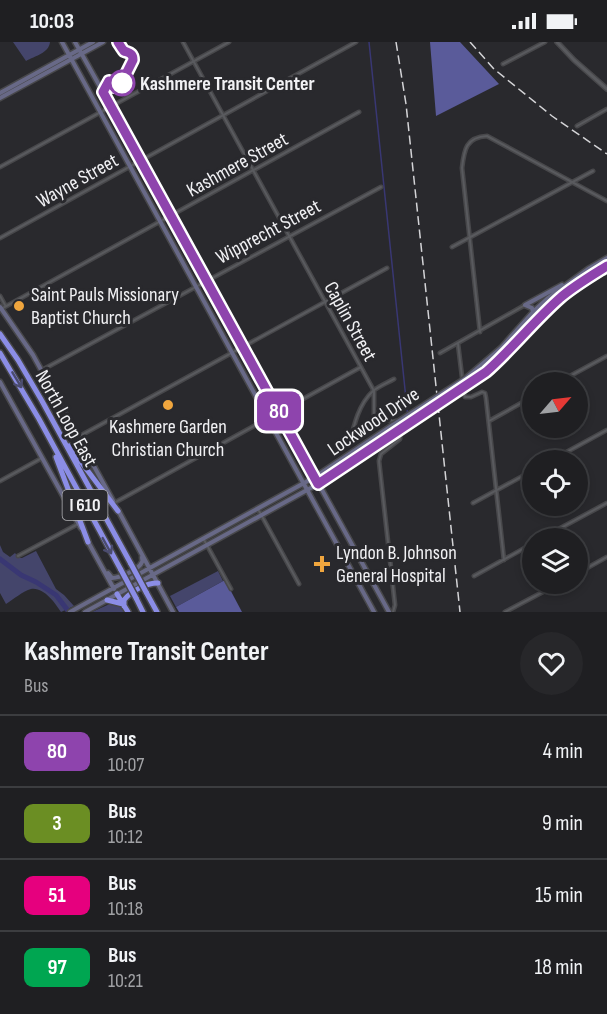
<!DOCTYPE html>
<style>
body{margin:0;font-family:"Sofia Sans Condensed",sans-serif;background:#27272a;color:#f1f3f6;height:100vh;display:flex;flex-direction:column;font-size:22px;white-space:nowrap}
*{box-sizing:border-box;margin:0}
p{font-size:20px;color:#a1a2a5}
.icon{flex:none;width:33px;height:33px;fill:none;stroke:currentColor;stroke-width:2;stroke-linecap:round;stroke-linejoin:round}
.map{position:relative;height:570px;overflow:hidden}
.details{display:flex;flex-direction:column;background:#1f1f22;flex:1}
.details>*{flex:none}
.badge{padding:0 12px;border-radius:9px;font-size:21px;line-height:39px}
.needle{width:39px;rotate:62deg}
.tools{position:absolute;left:522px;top:330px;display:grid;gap:12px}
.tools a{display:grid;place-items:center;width:66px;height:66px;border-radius:50%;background:#1f1f22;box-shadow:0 3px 9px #0003,0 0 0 2px #3c3d40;font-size:30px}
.map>.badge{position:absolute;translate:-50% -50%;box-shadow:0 0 0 3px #fff}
.round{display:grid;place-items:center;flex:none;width:63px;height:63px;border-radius:32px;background:#27272a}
.overview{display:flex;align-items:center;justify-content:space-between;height:102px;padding:0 24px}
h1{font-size:28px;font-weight:700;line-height:45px}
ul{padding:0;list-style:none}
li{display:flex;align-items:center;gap:18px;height:72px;padding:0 24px;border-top:2px solid #3c3d40}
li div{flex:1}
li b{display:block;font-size:22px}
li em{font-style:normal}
li .badge{min-width:66px;font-weight:700;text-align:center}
.status{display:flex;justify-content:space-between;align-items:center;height:42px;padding:0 30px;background:#1f1f22;direction:ltr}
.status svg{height:16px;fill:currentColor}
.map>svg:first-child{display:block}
.green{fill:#44456b}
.forest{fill:#5a5b9a}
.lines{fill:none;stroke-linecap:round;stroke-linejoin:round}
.stream{stroke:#393773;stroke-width:1.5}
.river{stroke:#393773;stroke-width:5}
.minor-casing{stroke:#48484b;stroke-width:5}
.tertiary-casing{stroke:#48484b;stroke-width:6}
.secondary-casing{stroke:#48484b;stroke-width:7}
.motorway-casing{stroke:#48484b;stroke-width:8}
.minor{stroke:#595a5e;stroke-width:2}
.tertiary{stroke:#595a5e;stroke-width:3}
.secondary{stroke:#686987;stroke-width:4}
.motorway{stroke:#8b8de6;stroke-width:5}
.rail{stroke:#d4d4d7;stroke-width:1.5;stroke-dasharray:9 4.5;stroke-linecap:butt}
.secondary-bridge-casing{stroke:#48484b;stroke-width:7;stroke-linecap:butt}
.motorway-bridge-casing{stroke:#48484b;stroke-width:8;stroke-linecap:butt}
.secondary-bridge{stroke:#686987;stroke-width:4}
.motorway-bridge{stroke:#8b8de6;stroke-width:5}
.oneway{stroke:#4b4c6e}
.line-casing{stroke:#fff;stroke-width:14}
.line{stroke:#8e44ad;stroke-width:9}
.stop-dot{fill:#fff;stroke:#8e44ad;stroke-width:3}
.poi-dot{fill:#f0a63e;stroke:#29292d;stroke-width:2}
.labels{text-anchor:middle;stroke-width:6;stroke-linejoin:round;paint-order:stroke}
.shield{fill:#29292d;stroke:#b5b5b8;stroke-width:1.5}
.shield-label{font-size:18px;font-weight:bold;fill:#f1f1f4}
.stop-label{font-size:20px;font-weight:bold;fill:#f1f1f4;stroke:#29292d;text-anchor:start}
.street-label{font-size:20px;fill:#f1f1f4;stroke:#29292d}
.poi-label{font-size:20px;fill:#f1f1f4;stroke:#29292d;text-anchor:start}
</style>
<div class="status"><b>10:03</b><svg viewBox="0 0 49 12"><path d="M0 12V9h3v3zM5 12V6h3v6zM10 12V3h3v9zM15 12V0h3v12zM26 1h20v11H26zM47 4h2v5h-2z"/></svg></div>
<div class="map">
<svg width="607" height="570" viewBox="0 0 607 570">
<rect width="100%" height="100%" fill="#29292d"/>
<path class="green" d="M13,0H50C49,11 35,14 26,19Z
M0,503L3,510L10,515L15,511L19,516H22L36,509L56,547L64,553L74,564L61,570C55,561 44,545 31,547C23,549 14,557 6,562L0,551Z
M218,529L223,539L176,565L170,554Z
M114,560L119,562L124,570H92Z"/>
<path class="forest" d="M430,0H460L499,42L436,74Z
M225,538L242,570H179L176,565Z"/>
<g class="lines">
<path class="stream" d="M369,0L409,386"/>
<path class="river" d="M0,517L21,533L36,540L56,553L69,570"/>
<defs>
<path id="minor" d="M183,0L374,349V374L380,379C399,377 401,377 400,397L381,412L379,419L395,563L393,570
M503,22L545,0
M577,84L607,67
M0,125L229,0
M0,196L356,0
M452,205L593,129
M0,254L5,263
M1,267L359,70
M480,290L462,126C464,108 466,95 487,94L607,159
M458,302L464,351L465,355H471L482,350L485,351L486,356L504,518
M440,311L525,263
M42,328L381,145
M559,340L607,314
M489,379L532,355
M78,395L387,226
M350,401C354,382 359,362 373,349C379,344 387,341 394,337
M552,418L607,388
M0,439L42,416
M114,461L361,325
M473,461L532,429
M258,467L299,542
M203,496L231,547
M542,496L607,461
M18,514L78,482
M578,531L607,515
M474,534L532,502
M505,570L558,542"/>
<path id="tertiary" d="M557,0L574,18L607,47"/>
<path id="secondary" d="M62,0L374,570
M75,0L141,118L389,570
M0,51L93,0
M0,56L103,0
M0,265L33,313L113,459
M533,270L532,266L525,263L562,243
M466,336L501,306L533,270L548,256L588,227L607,216
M0,340L81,486
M466,344C479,335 491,326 502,315C522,296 540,273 561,255C575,243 591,234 607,224
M118,468L173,570
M87,498L114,547
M108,531L112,536C119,536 139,528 142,520C143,519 142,517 142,515
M70,570L315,435L393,383
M85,570L318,442L394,391"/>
<path id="motorway" d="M0,292L18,318L42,359L131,522
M0,311L39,377L121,528
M69,404L118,469
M56,415L88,500
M146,550L157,570
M117,552L128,570
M136,556L143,570
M107,558L123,562
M124,564V558C131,549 146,541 158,541"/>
</defs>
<use href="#minor" class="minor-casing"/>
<use href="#tertiary" class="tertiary-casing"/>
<use href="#secondary" class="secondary-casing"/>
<use href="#motorway" class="motorway-casing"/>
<use href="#minor" class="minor"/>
<use href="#tertiary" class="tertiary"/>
<use href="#secondary" class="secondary"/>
<use href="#motorway" class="motorway"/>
<path class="rail" d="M396,0L406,62L460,570
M470,0L494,27L552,74L607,112"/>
<defs>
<path id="secondary-bridge" d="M393,383L466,336
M394,391L466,344"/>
<path id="motorway-bridge" d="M131,522L146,550
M121,528L136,556"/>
</defs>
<use href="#secondary-bridge" class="secondary-bridge-casing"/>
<use href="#motorway-bridge" class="motorway-bridge-casing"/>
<use href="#secondary-bridge" class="secondary-bridge"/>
<use href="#motorway-bridge" class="motorway-bridge"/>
</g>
<defs><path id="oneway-shaft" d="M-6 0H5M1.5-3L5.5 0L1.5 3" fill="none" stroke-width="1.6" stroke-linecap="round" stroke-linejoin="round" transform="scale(1.5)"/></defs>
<g class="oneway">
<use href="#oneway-shaft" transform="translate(17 338) rotate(59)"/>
<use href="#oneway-shaft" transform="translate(107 504) rotate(61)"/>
</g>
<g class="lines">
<defs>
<path id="line" d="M118,0C120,3 122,7 124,9C129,11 133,11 133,18L120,44L114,45L109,39L103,50L318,442L486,330C512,307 534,279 560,256C574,244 591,234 607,224"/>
</defs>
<use href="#line" class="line-casing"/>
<use href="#line" class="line"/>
</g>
<circle class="stop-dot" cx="122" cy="41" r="12"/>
<g class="poi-dot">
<circle cx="19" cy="264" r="6"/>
<circle cx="168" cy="363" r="6"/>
<path d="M319 513h6v6h6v6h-6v6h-6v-6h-6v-6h6z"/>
</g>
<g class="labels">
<rect class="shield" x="62.5" y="448" width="45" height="30" rx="4.5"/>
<g class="shield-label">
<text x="85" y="469">I 610</text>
</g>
<g class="stop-label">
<text x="140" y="48">Kashmere Transit Center</text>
</g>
<g class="street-label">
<text transform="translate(237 122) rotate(-29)" y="7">Kashmere Street</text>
<text transform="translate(77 138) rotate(-29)" y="7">Wayne Street</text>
<text transform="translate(268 189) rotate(-28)" y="7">Wipprecht Street</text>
<text transform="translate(351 279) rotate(61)" y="7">Caplin Street</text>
<text transform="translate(67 376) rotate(61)" y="7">North Loop East</text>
<text transform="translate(373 379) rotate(-34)" y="7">Lockwood Drive</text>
</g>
<g class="poi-label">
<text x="31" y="259">Saint Pauls Missionary<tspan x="31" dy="23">Baptist Church</tspan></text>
<text x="168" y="391" text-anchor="middle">Kashmere Garden<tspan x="168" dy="23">Christian Church</tspan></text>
<text x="336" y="517">Lyndon B. Johnson<tspan x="336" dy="23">General Hospital</tspan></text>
</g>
</g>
</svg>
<div class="tools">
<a><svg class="needle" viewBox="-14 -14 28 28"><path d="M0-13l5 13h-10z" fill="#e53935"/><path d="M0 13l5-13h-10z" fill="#a1a2a5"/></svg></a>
<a><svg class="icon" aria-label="locate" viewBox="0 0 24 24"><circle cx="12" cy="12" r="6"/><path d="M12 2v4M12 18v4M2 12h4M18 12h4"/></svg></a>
<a><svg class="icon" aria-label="layers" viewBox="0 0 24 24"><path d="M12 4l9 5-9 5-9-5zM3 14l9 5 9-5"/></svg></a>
</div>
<b class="badge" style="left:279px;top:369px;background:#8e44ad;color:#fff">80</b>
</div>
<section class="details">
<div class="overview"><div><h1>Kashmere Transit Center</h1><p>Bus</p></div><a class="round"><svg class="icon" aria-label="heart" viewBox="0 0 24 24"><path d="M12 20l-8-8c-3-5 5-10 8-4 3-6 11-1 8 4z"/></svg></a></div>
<ul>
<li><span class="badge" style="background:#8e44ad;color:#fff">80</span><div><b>Bus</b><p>10:07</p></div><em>4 min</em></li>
<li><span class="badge" style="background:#6b8e23;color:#fff">3</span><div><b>Bus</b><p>10:12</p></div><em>9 min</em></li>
<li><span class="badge" style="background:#e6007e;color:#fff">51</span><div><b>Bus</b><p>10:18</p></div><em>15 min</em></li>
<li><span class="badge" style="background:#00a651;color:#fff">97</span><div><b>Bus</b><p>10:21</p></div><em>18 min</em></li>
</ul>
</section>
